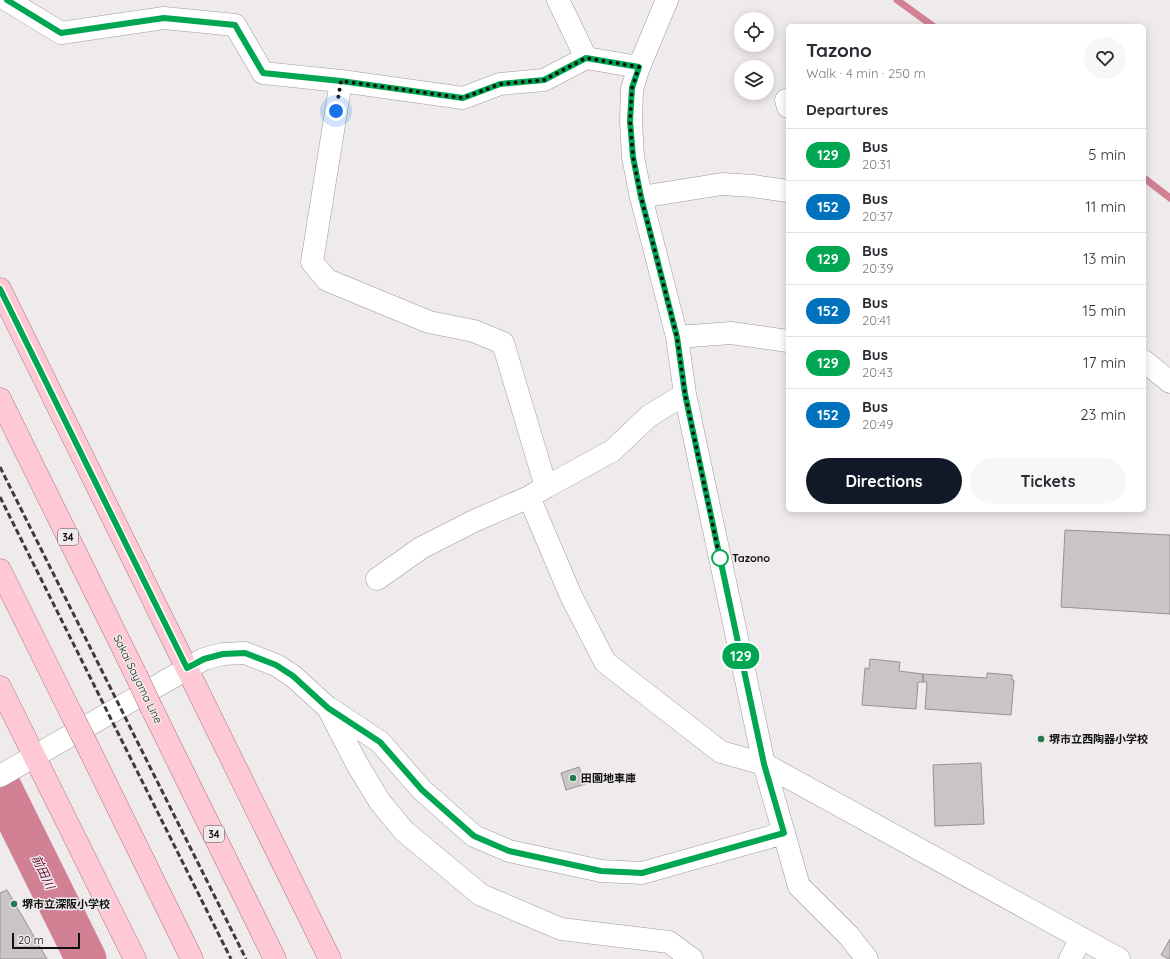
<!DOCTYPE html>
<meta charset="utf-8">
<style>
body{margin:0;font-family:Quicksand,"Noto Sans JP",sans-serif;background:#f7f7f7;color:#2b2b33;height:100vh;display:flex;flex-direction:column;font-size:15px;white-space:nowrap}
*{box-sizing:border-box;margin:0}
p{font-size:13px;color:#7c7c81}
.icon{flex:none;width:22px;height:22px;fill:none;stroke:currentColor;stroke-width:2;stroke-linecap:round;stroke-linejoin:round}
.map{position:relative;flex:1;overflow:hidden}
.panel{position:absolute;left:786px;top:24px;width:360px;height:488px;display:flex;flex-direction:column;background:#fff;border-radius:6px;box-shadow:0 2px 10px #0003}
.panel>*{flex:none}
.badge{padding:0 8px;border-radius:13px;font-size:14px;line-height:26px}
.fabs{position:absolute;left:734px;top:12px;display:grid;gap:8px}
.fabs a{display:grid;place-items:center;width:40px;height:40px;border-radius:50%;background:#fff;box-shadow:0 2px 10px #0003;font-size:20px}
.scale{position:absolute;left:12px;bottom:10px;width:68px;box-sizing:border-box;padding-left:4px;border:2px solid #121111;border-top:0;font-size:11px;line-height:14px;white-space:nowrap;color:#121111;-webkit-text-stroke:3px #efeaeb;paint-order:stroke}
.you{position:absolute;width:20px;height:20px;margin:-10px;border:3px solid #fff;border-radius:50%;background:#1a73e8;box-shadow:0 0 0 6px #1a73e833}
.map>.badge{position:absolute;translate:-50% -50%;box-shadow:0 0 0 2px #fff}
h2{padding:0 20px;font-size:15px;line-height:36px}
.round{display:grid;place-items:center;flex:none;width:42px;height:42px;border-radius:21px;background:#f7f7f7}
.headline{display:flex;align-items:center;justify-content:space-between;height:68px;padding:0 20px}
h1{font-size:19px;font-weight:700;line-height:30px}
.action{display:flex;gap:8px;margin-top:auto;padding:8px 20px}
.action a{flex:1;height:46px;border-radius:24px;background:#111827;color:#fff;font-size:16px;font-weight:700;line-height:46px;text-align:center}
.action a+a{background:#f7f7f7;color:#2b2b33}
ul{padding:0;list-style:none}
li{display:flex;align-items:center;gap:12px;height:52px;padding:0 20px;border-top:1px solid #e1e1e2}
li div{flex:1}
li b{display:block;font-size:15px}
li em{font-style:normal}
li .badge{min-width:44px;font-weight:700;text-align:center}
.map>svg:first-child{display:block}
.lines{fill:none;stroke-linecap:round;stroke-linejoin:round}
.stream{stroke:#d18193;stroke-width:7}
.river{stroke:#d18193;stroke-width:41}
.building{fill:#c9c4c5;stroke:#969192}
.minor-casing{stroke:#9e999a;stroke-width:23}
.major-casing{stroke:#ab717e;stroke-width:23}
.minor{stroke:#fff;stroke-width:22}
.major{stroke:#fec9d4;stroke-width:22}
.rail{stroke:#3c3a3a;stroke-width:3;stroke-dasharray:6 3;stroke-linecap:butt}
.major-bridge-casing{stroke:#ab717e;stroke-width:23;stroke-linecap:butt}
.major-bridge{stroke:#fec9d4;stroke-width:22}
.line-casing{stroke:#fff;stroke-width:9}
.line{stroke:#00a651;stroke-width:6}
.walk{stroke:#121111;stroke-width:4;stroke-dasharray:0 7.2}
.stop-dot{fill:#fff;stroke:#00a651;stroke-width:2}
.poi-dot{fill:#26794c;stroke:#efeaeb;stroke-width:1.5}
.labels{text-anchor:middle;stroke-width:3;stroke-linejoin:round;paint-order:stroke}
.shield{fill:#efeaeb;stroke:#545252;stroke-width:1}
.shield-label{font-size:10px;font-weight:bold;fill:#121111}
.stop-label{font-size:11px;font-weight:bold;fill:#121111;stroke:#efeaeb;text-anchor:start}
.street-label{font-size:11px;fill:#121111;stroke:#efeaeb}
.poi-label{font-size:11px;font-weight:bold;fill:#121111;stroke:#efeaeb;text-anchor:start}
.water-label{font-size:12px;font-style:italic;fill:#6c0a30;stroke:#efeaeb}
</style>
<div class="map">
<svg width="1170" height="959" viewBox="0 0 1170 959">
<rect width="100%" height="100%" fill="#efeaeb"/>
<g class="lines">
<path class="stream" d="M897,0L933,26
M1144,178L1170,198"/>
<path class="river" d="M0,785L86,959"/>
</g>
<path class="building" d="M1065,530L1170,535V614L1061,607Z
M870,659L900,662L899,671L923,674V682H918L916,709L862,705L865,668L869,669Z
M987,673L1012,675V680H1014L1011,715L925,709L927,682H923V674L987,678Z
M981,763L984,824L935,826L933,765Z
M579,767L585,784L566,790L561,773Z
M7,890L47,959H0V893Z
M1170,939V959H1169L1161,955Z"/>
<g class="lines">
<defs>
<path id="minor" d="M7,0L61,33L164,18L235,25L263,73L341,81L463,98L500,84L544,80L586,58L639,67
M558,0L586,58
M667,0L639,67L632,89L631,121L633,157L641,197L677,337L685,394L764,764L799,886L849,936L867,959
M341,81L312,262L327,280L429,322L474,331L503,343L546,487L529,497L571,596L605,662L721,752L764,764L1119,959
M786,100L788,107
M641,197L722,184L753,186L788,191
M677,337L731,333L788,341
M1144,361L1170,382
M546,487L612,451L649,416L685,394
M377,579L421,548L474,521L529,497
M329,708L380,742L422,790L474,836L509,851L601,871L642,873L784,833
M0,776L204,659L223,654L245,653L276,665L293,676L328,708L357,764L380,802L404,831L481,895L561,929L669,942L692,959
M1070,959L1081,938"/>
<path id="major" d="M0,289L330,959
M0,399L136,675
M0,570L71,713
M0,687L135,959
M152,709L275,959
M89,749L192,959"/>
</defs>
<use href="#minor" class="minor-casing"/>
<use href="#major" class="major-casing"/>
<use href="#minor" class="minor"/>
<use href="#major" class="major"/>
<path class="rail" d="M0,467L246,959
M0,497L231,959"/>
<defs>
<path id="major-bridge" d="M136,675L152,709
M71,713L89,749"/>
</defs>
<use href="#major-bridge" class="major-bridge-casing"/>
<use href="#major-bridge" class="major-bridge"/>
</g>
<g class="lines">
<defs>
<path id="line" d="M0,289L187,668L204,659L223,654L245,653L276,665L293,676L328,708L380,742L422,790L474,836L509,851L601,871L642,873L784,833L764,764L685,394L677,337L641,197L633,157L630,121L632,88L639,67L586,58L544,80L500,84L463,98L341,81L263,73L235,25L164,18L61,33L7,0"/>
</defs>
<use href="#line" class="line-casing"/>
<use href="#line" class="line"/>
<path class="walk" d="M336,111L341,81L463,98L500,84L544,80L586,58L639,67L632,88L630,121L633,157L641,197L677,337L685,394L721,564L720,558"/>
</g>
<circle class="stop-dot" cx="720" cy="558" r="8"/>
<g class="poi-dot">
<circle cx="1041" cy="739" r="4"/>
<circle cx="573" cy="778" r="4"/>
<circle cx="14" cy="904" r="4"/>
</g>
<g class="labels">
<g class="shield">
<rect x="58" y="529" width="20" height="16" rx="3"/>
<rect x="204" y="826" width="20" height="16" rx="3"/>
</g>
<g class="shield-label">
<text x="68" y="541">34</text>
<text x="214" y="838">34</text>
</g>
<g class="stop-label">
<text x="732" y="562">Tazono</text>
</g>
<g class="street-label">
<text transform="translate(138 679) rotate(64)" y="4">Sakai Sayama Line</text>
</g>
<g class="poi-label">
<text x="1049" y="743">堺市立西陶器小学校</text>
<text x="581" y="782">田園地車庫</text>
<text x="22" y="908">堺市立深阪小学校</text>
</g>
<g class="water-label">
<text transform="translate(43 872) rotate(64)" y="4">前田川</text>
</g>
</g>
</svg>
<div class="fabs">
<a><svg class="icon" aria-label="locate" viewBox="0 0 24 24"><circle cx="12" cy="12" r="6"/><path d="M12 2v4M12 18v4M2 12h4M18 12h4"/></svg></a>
<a><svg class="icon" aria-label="layers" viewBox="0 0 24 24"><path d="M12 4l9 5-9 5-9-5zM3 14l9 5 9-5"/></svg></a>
</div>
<div class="scale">20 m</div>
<div class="you" style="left:336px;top:111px"></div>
<b class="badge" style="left:741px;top:656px;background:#00a651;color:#fff">129</b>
<section class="panel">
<div class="headline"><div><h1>Tazono</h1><p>Walk · 4 min · 250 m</p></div><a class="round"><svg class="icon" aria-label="heart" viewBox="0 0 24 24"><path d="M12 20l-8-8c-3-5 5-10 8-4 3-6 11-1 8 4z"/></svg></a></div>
<h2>Departures</h2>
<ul>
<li><span class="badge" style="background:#00a651;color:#fff">129</span><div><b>Bus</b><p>20:31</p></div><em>5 min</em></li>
<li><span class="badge" style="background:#0072bc;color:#fff">152</span><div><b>Bus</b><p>20:37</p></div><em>11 min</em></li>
<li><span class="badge" style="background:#00a651;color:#fff">129</span><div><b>Bus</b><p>20:39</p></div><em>13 min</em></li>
<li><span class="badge" style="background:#0072bc;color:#fff">152</span><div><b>Bus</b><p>20:41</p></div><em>15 min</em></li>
<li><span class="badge" style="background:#00a651;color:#fff">129</span><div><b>Bus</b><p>20:43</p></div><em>17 min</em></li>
<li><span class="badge" style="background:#0072bc;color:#fff">152</span><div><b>Bus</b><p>20:49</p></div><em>23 min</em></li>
</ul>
<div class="action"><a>Directions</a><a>Tickets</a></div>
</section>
</div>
